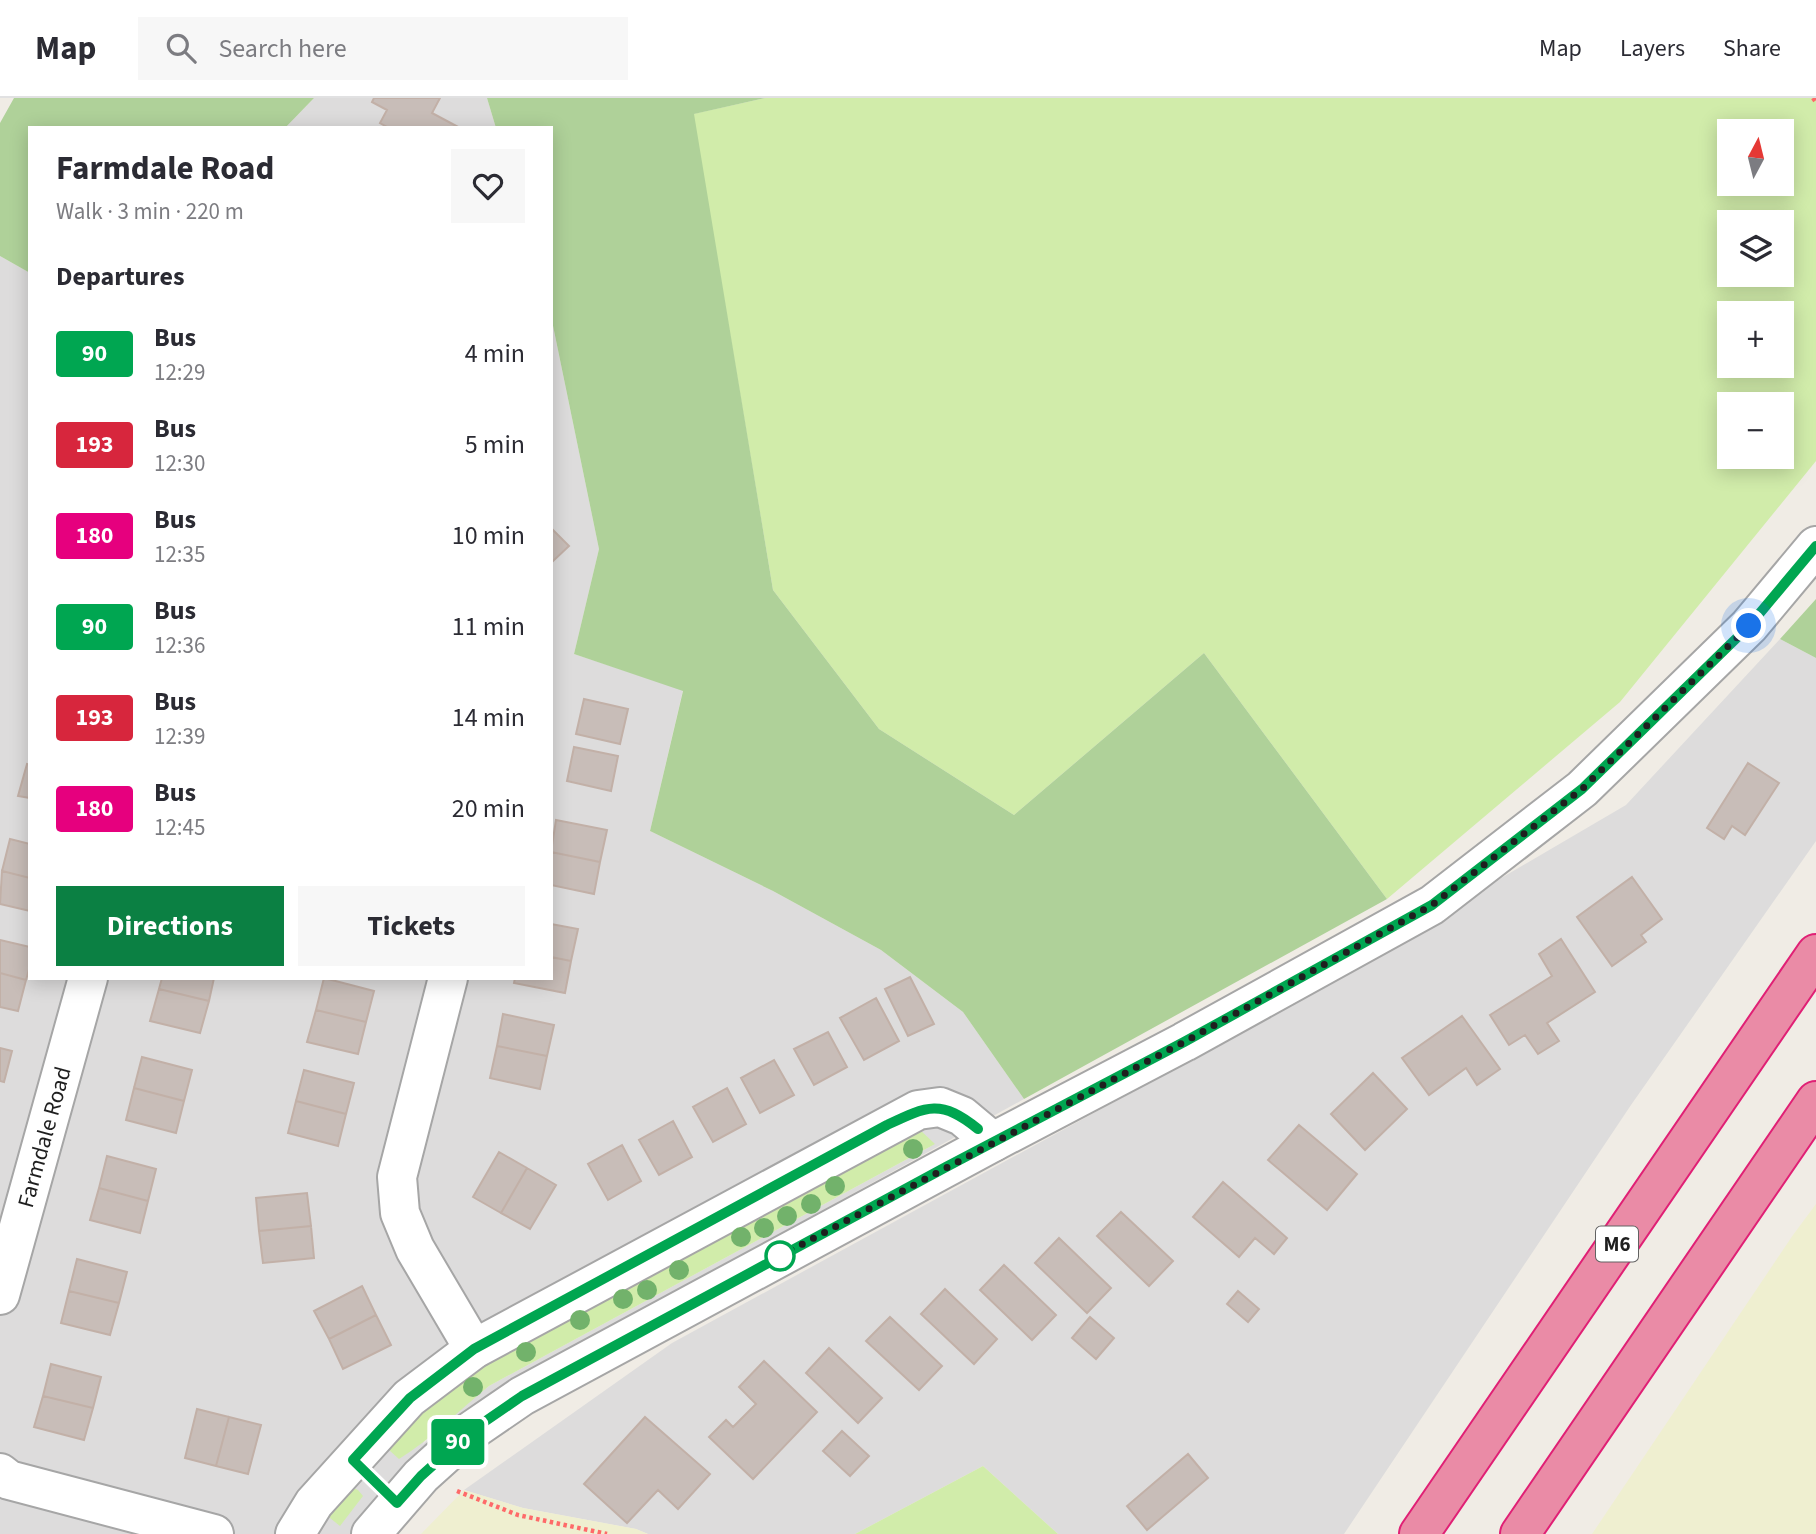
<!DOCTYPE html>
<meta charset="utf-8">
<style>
body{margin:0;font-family:"Source Sans 3",sans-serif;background:#f7f7f7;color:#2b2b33;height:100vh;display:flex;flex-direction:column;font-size:26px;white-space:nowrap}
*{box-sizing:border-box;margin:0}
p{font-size:23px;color:#7c7c81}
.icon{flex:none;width:38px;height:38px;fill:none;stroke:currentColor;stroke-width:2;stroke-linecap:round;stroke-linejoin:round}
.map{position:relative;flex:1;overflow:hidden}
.sheet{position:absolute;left:28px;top:28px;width:525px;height:854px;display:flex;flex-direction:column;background:#fff;border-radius:0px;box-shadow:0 4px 18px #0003}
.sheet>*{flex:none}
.badge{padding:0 14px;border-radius:5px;font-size:24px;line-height:46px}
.needle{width:46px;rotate:7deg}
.fabs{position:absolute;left:1717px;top:21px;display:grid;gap:14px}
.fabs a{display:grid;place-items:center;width:77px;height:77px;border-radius:0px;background:#fff;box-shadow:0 4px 18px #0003;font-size:35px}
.you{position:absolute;width:35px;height:35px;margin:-18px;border:5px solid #fff;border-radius:50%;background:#1a73e8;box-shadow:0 0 0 10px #1a73e833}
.map>.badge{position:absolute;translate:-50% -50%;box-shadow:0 0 0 4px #fff}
h2{padding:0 28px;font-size:26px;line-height:63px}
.round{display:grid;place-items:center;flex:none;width:74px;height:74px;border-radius:0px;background:#f7f7f7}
.headline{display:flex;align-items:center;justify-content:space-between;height:119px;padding:0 28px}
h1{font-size:33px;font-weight:700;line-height:52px}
.button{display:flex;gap:14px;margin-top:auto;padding:14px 28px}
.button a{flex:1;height:80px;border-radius:0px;background:#0b8043;color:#fff;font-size:28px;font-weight:700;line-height:80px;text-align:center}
.button a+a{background:#f7f7f7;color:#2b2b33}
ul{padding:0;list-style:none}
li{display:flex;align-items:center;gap:21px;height:91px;padding:0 28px}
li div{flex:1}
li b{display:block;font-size:26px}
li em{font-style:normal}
li .badge{min-width:77px;font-weight:700;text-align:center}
header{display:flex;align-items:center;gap:42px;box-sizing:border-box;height:98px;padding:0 35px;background:#fff;border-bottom:2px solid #e1e1e2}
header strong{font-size:33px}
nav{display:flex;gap:38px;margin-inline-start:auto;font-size:24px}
.search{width:490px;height:63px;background:#f7f7f7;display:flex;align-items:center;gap:18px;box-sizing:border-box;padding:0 24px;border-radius:0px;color:#7c7c81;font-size:26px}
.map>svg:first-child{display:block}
.residential{fill:#dddcdc;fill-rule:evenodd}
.farmland{fill:#efefd0}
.grass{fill:#d1ecaa;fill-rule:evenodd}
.forest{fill:#afd199}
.building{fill:#c8bdb8;stroke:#c2b0a7;stroke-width:2}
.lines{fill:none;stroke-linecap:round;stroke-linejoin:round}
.minor-casing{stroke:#a6a6a6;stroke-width:42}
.highway-casing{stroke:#e02075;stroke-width:42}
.path{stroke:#fe6a69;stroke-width:4.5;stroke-dasharray:3.5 3.5;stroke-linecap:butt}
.minor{stroke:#fff;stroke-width:38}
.highway{stroke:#ea8ba6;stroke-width:38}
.tree{fill:#72b26b}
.line-casing{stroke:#fff;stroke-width:16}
.line{stroke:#00a651;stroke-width:10}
.walk{stroke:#1f1f1f;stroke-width:7;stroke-dasharray:0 12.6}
.stop-dot{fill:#fff;stroke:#00a651;stroke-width:3.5}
.labels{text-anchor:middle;stroke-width:5;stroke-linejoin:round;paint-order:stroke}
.shield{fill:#fff;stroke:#626262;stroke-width:2}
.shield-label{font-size:21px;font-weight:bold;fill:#1f1f1f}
.street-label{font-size:23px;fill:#1f1f1f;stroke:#fff}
</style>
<header>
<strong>Map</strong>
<div class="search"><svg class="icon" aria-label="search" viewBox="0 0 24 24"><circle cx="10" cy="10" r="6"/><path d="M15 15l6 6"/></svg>Search here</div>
<nav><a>Map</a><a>Layers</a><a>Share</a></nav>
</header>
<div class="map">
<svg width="1816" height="1436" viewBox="0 0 1816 1436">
<rect width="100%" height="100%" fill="#f0ece5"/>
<path class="residential" d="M314,0H487L496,30H285Z
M0,158L30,175V880H551V218L599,451L574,556L683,592L650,733L773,793L881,852L963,914L1024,1001L494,1294L364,1436H0ZM935,1046L489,1288L454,1316L422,1347L480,1262Z
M1780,541L1816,560V743L1631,1007L1344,1436H1058L983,1368L855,1436H648L636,1431L523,1410L464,1392L672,1245L1191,962L1626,707Z"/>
<path class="farmland" d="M1816,1106V1436H1592L1793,1137Z
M464,1392L523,1410L636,1431L648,1436H421Z"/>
<path class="grass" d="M765,0H1816V363L1620,604L1387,801L1204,555L1014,717L879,631L773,492L693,16ZM1729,33H1782V86H1729ZM1729,124H1782V177H1729ZM1729,215H1782V268H1729ZM1729,306H1782V359H1729Z
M919,1031L935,1046L489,1288C459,1312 432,1341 399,1361L389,1352L392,1337L453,1283Z
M983,1368L1058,1436H855Z
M351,1389L358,1392L363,1398L340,1428L325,1416Z"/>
<path class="forest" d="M14,0H314L285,30H30V175L0,158V25Z
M487,0H765L694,16L773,492L879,631L1014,717L1204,555L1387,801L1024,1001L963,914L881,852L773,793L650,733L683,593L574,556L599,451L551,218V30H496Z
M1816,501V560L1780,541Z"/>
<path class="building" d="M374,0H440L432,15L460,30H389L380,25L387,12L372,4Z
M551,430L569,448L551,465Z
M584,601L628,611L620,646L576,636Z
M574,649L618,658L611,693L567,683Z
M1748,665L1779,685L1745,737L1732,728L1724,741L1707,730Z
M27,666L30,667V700L18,698Z
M556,722L607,732L600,764L551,754Z
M10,741L30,746V780L2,773Z
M551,754L600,764L594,796L551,787Z
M2,773L30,780V813L0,806Z
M1632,779L1662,821L1641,837L1646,844L1612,868L1577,819Z
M551,826L578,831L571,863L551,859Z
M1561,841L1595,894L1547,925L1559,943L1538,956L1525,937L1509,947L1490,917L1552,878L1539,856Z
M0,842L30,849V868L26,882L0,875Z
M551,859L571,863L565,895L514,885L515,880H551Z
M0,875L26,882L18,913L0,909Z
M910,879L934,926L908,938L885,891Z
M162,880H214L209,903L159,891Z
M324,880L374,893L366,924L316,912Z
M159,891L209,903L200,935L150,923Z
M876,900L899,943L864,962L840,920Z
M316,912L366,924L358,956L307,944Z
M503,916L554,927L547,958L497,948Z
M1462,918L1500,971L1477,987L1466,970L1429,997L1402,960Z
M828,934L847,969L814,987L794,951Z
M497,948L547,958L540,991L490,980Z
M0,950L12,953L4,984L0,983Z
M142,959L192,972L184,1003L134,990Z
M774,962L794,997L760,1015L741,980Z
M304,972L354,985L346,1016L296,1003Z
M1373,975L1407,1011L1365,1052L1331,1016Z
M134,990L184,1003L176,1035L126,1022Z
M727,990L746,1026L713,1044L693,1009Z
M296,1003L346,1016L338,1048L288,1035Z
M673,1023L692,1059L659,1077L639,1042Z
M1299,1027L1357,1076L1327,1112L1268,1062Z
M622,1047L641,1083L608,1102L588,1066Z
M499,1054L527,1070L501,1115L473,1099Z
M107,1058L156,1071L148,1103L99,1090Z
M527,1070L556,1087L530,1131L501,1115Z
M1223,1084L1287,1140L1274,1156L1255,1140L1239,1159L1193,1119Z
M99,1090L148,1103L140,1135L90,1122Z
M307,1095L311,1128L259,1133L256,1100Z
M1121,1114L1173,1163L1149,1188L1097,1138Z
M311,1128L314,1160L263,1165L259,1133Z
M1059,1140L1111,1190L1087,1215L1035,1165Z
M77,1161L127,1174L119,1205L69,1193Z
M1004,1167L1056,1217L1032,1242L980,1192Z
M362,1188L376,1217L329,1241L314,1213Z
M945,1191L997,1241L974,1266L921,1216Z
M69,1193L119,1205L110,1237L61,1225Z
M1238,1193L1259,1211L1248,1224L1227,1206Z
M376,1217L391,1247L343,1271L329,1241Z
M890,1219L942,1268L919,1292L866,1243Z
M1090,1219L1114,1240L1096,1261L1072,1240Z
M829,1250L882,1300L858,1325L806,1275Z
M764,1263L817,1314L753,1381L709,1339L726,1322L733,1329L756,1306L739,1289Z
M51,1266L101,1279L93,1310L43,1298Z
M43,1298L93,1310L84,1342L34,1329Z
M197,1311L229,1319L216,1368L185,1360Z
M229,1319L261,1327L248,1376L216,1368Z
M645,1319L710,1376L678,1411L658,1392L627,1425L584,1386Z
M842,1333L869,1358L850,1378L823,1353Z
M1188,1356L1208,1380L1147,1432L1127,1408Z"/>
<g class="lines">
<defs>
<g id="minor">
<path d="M448,880L397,1079L400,1115L415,1151L474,1251"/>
<path id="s1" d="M0,1197L88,880"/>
<path d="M0,1375L9,1382L214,1436"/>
<path d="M295,1436L314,1405L409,1300L474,1251L918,1012L940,1009L962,1018L993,1044"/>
<path d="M371,1436L421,1378L471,1333L522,1298L993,1044L1184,944L1432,807L1582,691L1749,528L1816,448"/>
</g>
<path id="highway" d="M1419,1436L1816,856
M1520,1436L1816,1003"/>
</defs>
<use href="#minor" class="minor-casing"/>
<use href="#highway" class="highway-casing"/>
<path class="path" d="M1813,0L1816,4
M457,1393L518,1417L607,1436"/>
<use href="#minor" class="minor"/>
<use href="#highway" class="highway"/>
</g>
<g class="tree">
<circle cx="913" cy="1051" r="10"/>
<circle cx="835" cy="1088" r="10"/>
<circle cx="811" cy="1106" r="10"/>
<circle cx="787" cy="1118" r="10"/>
<circle cx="764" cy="1130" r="10"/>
<circle cx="741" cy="1139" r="10"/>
<circle cx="679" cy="1172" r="10"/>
<circle cx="647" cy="1192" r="10"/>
<circle cx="623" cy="1201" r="10"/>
<circle cx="580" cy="1222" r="10"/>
<circle cx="526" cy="1254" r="10"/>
<circle cx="473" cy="1289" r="10"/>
</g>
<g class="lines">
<defs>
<path id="line" d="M978,1031C941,1001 927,1008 887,1027L474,1251L410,1300L353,1362L397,1405L421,1378L471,1333L522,1298L946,1069L1184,944L1432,807L1582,691L1749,528L1816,448"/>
</defs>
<use href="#line" class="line-casing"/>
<use href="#line" class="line"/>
<path class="walk" d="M780,1158L1184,944L1432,807L1582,691L1749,528"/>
</g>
<circle class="stop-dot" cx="780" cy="1158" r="14"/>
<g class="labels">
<rect class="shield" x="1596" y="1128.5" width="42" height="35" rx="5"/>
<g class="shield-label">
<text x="1617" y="1153">M6</text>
</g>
<g class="street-label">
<text dy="8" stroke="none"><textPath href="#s1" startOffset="164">Farmdale Road</textPath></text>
</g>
</g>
</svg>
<div class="fabs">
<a><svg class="needle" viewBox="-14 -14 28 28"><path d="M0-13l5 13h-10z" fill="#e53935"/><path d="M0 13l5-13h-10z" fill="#7c7c81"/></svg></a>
<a><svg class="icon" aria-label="layers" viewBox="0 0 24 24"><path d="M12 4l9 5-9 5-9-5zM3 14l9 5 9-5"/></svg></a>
<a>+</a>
<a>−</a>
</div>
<div class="you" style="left:1749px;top:528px"></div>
<b class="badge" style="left:458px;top:1344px;background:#00a651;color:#fff">90</b>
<section class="sheet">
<div class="headline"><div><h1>Farmdale Road</h1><p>Walk · 3 min · 220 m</p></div><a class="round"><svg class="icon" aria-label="heart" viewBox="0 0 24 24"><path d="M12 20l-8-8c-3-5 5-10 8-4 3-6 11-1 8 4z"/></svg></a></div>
<h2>Departures</h2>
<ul>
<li><span class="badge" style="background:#00a651;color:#fff">90</span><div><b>Bus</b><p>12:29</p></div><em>4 min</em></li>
<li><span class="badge" style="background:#d7263d;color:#fff">193</span><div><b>Bus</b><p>12:30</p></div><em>5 min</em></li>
<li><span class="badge" style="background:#e6007e;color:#fff">180</span><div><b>Bus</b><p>12:35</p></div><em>10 min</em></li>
<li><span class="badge" style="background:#00a651;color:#fff">90</span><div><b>Bus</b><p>12:36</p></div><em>11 min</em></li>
<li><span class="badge" style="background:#d7263d;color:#fff">193</span><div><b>Bus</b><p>12:39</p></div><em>14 min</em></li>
<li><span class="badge" style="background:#e6007e;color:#fff">180</span><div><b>Bus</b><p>12:45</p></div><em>20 min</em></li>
</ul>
<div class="button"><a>Directions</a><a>Tickets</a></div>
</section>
</div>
